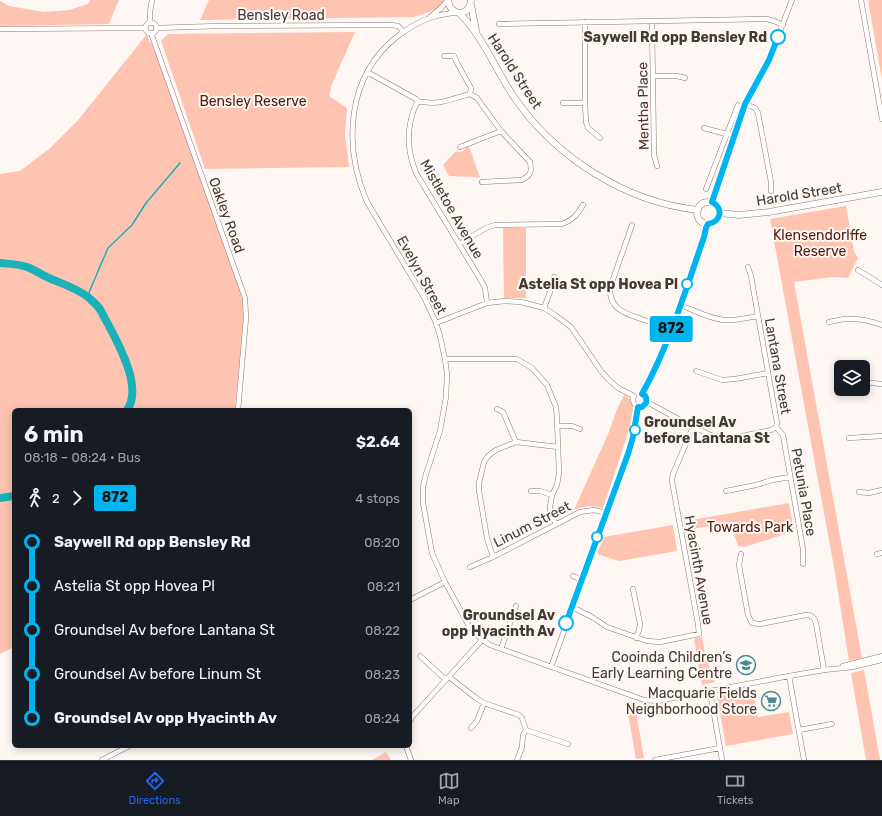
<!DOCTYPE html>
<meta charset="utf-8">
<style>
body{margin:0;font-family:Rubik,sans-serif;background:#20242c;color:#f1f3f6;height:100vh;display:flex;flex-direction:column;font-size:15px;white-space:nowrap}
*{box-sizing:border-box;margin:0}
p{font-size:13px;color:#9ea1a6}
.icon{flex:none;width:22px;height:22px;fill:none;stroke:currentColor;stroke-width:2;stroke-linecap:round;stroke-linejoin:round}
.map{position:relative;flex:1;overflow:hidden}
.drawer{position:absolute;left:12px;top:408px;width:400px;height:340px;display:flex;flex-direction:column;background:#171b24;border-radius:6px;box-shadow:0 2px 10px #0003}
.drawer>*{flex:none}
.badge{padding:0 8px;border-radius:3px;font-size:14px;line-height:26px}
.buttons{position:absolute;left:834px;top:360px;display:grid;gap:8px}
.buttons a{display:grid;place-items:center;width:36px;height:36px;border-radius:6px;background:#171b24;box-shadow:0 2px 10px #0003;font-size:20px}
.map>.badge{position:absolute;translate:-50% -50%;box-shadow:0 0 0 2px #fff}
.legs{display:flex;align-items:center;gap:6px;height:44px;padding:0 12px;font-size:13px}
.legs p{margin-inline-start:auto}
.overview{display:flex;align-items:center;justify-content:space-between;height:68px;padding:0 12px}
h1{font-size:22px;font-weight:700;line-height:30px}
ul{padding:0 12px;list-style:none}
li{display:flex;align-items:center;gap:14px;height:44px;font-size:15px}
li i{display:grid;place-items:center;width:6px;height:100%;margin:0 5px;background:currentColor}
li i::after{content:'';width:10px;height:10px;margin:-5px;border:3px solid;border-radius:50%;background:#171b24}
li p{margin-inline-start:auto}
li:first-child i{background:linear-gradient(#0000 50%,currentColor 0)}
li:last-child i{background:linear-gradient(currentColor 50%,#0000 0)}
.dock{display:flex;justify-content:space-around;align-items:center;height:56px;border-top:1px solid #363941;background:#171b24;font-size:11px;color:#9ea1a6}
.dock a{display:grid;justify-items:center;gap:2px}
.dock .current{color:#2563eb}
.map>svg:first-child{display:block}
.green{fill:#fec4b1}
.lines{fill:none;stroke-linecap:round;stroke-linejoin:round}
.stream{stroke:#1ab1b8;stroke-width:1.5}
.river{stroke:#1ab1b8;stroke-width:8}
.minor-casing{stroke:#94756b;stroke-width:5.5}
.major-casing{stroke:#94756b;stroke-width:7}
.minor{stroke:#fff;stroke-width:4.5}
.major{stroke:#fff;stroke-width:6}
.line-1-casing{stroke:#fff;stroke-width:9}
.line-1{stroke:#00b5ef;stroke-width:6}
.stop-1-dot{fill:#fff;stroke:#00b5ef;stroke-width:2}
.labels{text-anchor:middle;stroke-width:4;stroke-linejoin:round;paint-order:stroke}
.street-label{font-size:14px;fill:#463834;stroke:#fef7f4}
.stop-label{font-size:14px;font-weight:bold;fill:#463834;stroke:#fef7f4;text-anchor:end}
.park-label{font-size:14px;fill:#511b08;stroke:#fef7f4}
.poi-label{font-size:14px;fill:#463834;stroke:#fef7f4;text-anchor:end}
</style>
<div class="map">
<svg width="882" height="760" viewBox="0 0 882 760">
<rect width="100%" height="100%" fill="#fef7f4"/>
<path class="green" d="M90,0H119L109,24L0,26V1L9,6L44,12L69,10L88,4Z
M209,0H444C440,11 424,13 414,17L200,20Z
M868,0H882V80Z
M355,32L332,84L329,96L347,108L345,134L349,167L205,169L161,41L168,34Z
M147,34L149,41L153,46L218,227L240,291L243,303V323L235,409L14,410V647L0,654V174L20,171L49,149L79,119Z
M468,146L470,149L480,177L478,178L475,177L449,176L443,165L456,151C461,154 464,150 468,146Z
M846,206L854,251L858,258L848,278L833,277L794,282L862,658L849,661L835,573L770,219Z
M503,228H526V298H504Z
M624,395H625L630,399L634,409L628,433L603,508C591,505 586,505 574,510L609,432L617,409Z
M789,503L794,531L745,547L738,546L730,522L688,530L686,521Z
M673,525L677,551L619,561L597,554L604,537Z
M702,637L706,658L715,682L702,685L694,639Z
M864,670L880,760H866L851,673Z
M753,689L758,717L789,712L793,734L726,746L717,696Z
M626,702L635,705L644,758L636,759Z
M386,752L391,760H372Z"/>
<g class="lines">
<path class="stream" d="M87,297L108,248L132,225L146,203L180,163"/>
<path class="river" d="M0,263C9,264 19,264 27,267C35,270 42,275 49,278C63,284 76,288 88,297C91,300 96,304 99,308C102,312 105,319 108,324C119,345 143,388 127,410
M0,498L14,496"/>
<defs>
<path id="minor" d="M861,0L882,119
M457,12C448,14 438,15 430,18C418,22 407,29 398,36C346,76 343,146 367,202L424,297L436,323L440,336L445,359L447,374L446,397L440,431L426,474L423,487V503L432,553L445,582L469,626C474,634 481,639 490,645L644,700L658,701L789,676L824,670L852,667L882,660
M430,17L440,9L448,0
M652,21L654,155L657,166
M585,22V103L586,122L588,128L600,138
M145.5 28a5.5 5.5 0 1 1 11 0a5.5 5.5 0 1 1-11 0Z
M150,23V12L152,0
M499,24L767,19L774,21L783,25
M156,28L218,26L392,25L398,26L404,32
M0,29L145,28
M151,33L245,298L246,318L238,410
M444,56H454L457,63L471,88L470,94
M367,72L416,99C418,102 420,102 424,102C441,105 454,98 470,94
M653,76H677L685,78
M470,94L477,98L501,131L530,162C532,172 531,176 521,180L482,182
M418,101C416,105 414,108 413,112C406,135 408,152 416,173L482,282L485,288L487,303
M563,103H585
M745,104L755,108L758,113L771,182V191
M704,128L726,134L734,135
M460,147L501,131
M706,189L738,105
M712,202L745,104L769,60L792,0
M632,225L610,288C609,310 627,314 644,320C653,323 662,327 671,330
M459,244L486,228L495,225L562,224C573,220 577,215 583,205
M858,270L882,285
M680,305C694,310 710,319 724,320C735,321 747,318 758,316
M544,308L550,292L554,277
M829,322C834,321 839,320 844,319C856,318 871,321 882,325
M436,323L487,303L505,301L521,302L544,308L555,315L571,327L601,371L609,380L618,388L634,396
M445,359H517L532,368L547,385L556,407L557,419L559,473L557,485L552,495L550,507V513L556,524
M696,371L722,380L735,379L768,373
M837,379H841
M863,382L882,384
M642,394C669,346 686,288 704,237L706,228L708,224
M634,396C632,401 634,405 638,407
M647,402L693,427L713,436L728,437H737L771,430L776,427L777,423L751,276L748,267
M638,407L644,406L647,402L646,397L642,394
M497,409L503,412L516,442
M557,426H572L580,429
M776,427L783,435L803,549V564
M849,438L882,436
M531,491H540L552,495
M726,491L756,485L772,480L790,477
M859,492L869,493L882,490
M741,554L739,565L748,615L752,623L760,624L806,615C812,615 814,617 816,623L824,670
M877,554L882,553
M493,557L487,538L479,491V483L484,462L488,456L496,450L516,442L558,447
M470,567L493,557L580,512L594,510L606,513
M573,576L582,580
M633,589L640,624L639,630L636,638
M410,600L445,582
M572,607L592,617L607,627L647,641L660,642L699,634L698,624L672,481L673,474L693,427
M501,649L516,606
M420,656L446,680
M843,666L882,656
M551,667L628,454L633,437L638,407
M789,676L804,760
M449,677L476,698L484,703L519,715L522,718L526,730
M710,691L722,760
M410,721L412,717L482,640
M471,728L477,721L484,703
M526,730L568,744
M799,730L832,724
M406,746L411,760
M102,760L129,746
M517,760L522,747L523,735L526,730
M655,760L720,748"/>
<path id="major" d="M448,0C450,17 470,17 471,0
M471,5L476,30
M459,13C483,36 495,69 514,97C555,157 625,202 698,210
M697 213a11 11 0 1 1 22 0a11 11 0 1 1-22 0Z
M719,213L739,215L769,212L882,192"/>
</defs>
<use href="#minor" class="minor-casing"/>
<use href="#major" class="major-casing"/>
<use href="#minor" class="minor"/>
<use href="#major" class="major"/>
</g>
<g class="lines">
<defs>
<path id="line-1" d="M566,623L628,454L633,437L638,407H642L646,403C647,399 646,395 642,394C669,346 686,289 704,237L706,228L708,224C721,222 724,208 712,202L745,104L769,60L778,37"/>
</defs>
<use href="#line-1" class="line-1-casing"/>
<use href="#line-1" class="line-1"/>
</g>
<defs>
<symbol id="school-ring" viewBox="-11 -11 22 22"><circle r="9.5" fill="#fef7f4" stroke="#458d91" stroke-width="1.5"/><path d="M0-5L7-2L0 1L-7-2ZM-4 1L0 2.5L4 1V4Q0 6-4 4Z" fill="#458d91"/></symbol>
<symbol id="supermarket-ring" viewBox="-11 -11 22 22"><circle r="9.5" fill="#fef7f4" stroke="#458d91" stroke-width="1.5"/><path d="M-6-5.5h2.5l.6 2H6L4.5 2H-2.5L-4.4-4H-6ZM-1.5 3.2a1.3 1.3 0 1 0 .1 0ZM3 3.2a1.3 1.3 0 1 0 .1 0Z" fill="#458d91"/></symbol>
</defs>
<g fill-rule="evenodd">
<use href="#school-ring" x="735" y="654" width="22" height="22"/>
<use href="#supermarket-ring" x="760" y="690" width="22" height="22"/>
</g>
<g class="stop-1-dot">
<circle cx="778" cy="37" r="7"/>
<circle cx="687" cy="284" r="5"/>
<circle cx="635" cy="430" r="5"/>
<circle cx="597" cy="537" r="5"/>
<circle cx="566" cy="623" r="7"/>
</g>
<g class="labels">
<g class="street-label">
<text x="281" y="20">Bensley Road</text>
<text transform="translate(515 71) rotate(57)" y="5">Harold Street</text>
<text transform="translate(643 106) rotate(-91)" y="5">Mentha Place</text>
<text transform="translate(799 194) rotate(-9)" y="5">Harold Street</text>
<text transform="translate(452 209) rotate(60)" y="5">Mistletoe Avenue</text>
<text transform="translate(227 215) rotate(70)" y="5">Oakley Road</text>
<text transform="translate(422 275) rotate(61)" y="5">Evelyn Street</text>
<text transform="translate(778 366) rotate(80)" y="5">Lantana Street</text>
<text transform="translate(804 492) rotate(80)" y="5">Petunia Place</text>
<text transform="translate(532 524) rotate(-27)" y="5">Linum Street</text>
<text transform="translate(699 570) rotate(80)" y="5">Hyacinth Avenue</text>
</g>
<g class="stop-label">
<text x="767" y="42">Saywell Rd opp Bensley Rd</text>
<text x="678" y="289">Astelia St opp Hovea Pl</text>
<text x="644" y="427" text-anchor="start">Groundsel Av<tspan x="644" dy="16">before Lantana St</tspan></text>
<text x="555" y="620">Groundsel Av<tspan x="555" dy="16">opp Hyacinth Av</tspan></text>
</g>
<g class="park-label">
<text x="253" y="106">Bensley Reserve</text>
<text x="820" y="240">Klensendorlffe<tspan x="820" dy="16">Reserve</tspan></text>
<text x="750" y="532">Towards Park</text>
</g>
<g class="poi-label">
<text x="732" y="662">Cooinda Children’s<tspan x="732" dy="16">Early Learning Centre</tspan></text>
<text x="757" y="698">Macquarie Fields<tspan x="757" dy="16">Neighborhood Store</tspan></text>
</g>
</g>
</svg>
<div class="buttons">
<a><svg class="icon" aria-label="layers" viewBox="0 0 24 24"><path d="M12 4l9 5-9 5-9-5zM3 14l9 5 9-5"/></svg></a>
</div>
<b class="badge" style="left:671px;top:329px;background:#00b5ef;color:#111">872</b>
<section class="drawer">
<div class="overview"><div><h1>6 min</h1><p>08:18 – 08:24 · Bus</p></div><b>$2.64</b></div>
<div class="legs"><svg class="icon" aria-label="walk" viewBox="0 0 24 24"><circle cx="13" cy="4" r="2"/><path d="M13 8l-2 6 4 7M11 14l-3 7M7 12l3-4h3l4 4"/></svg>2<svg class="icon" aria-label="forward" viewBox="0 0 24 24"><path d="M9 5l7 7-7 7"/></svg><b class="badge" style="background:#00b5ef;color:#111">872</b><p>4 stops</p></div>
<ul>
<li><i style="color:#00b5ef"></i><b>Saywell Rd opp Bensley Rd</b><p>08:20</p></li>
<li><i style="color:#00b5ef"></i><span>Astelia St opp Hovea Pl</span><p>08:21</p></li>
<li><i style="color:#00b5ef"></i><span>Groundsel Av before Lantana St</span><p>08:22</p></li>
<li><i style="color:#00b5ef"></i><span>Groundsel Av before Linum St</span><p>08:23</p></li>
<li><i style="color:#00b5ef"></i><b>Groundsel Av opp Hyacinth Av</b><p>08:24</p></li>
</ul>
</section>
</div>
<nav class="dock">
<a class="current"><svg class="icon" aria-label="directions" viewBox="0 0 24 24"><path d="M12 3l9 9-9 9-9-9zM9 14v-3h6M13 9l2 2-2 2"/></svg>Directions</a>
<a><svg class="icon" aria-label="map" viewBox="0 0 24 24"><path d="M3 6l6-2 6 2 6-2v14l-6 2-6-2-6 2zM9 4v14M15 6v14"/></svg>Map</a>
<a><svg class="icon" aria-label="tickets" viewBox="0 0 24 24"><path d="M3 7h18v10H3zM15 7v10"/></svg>Tickets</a>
</nav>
